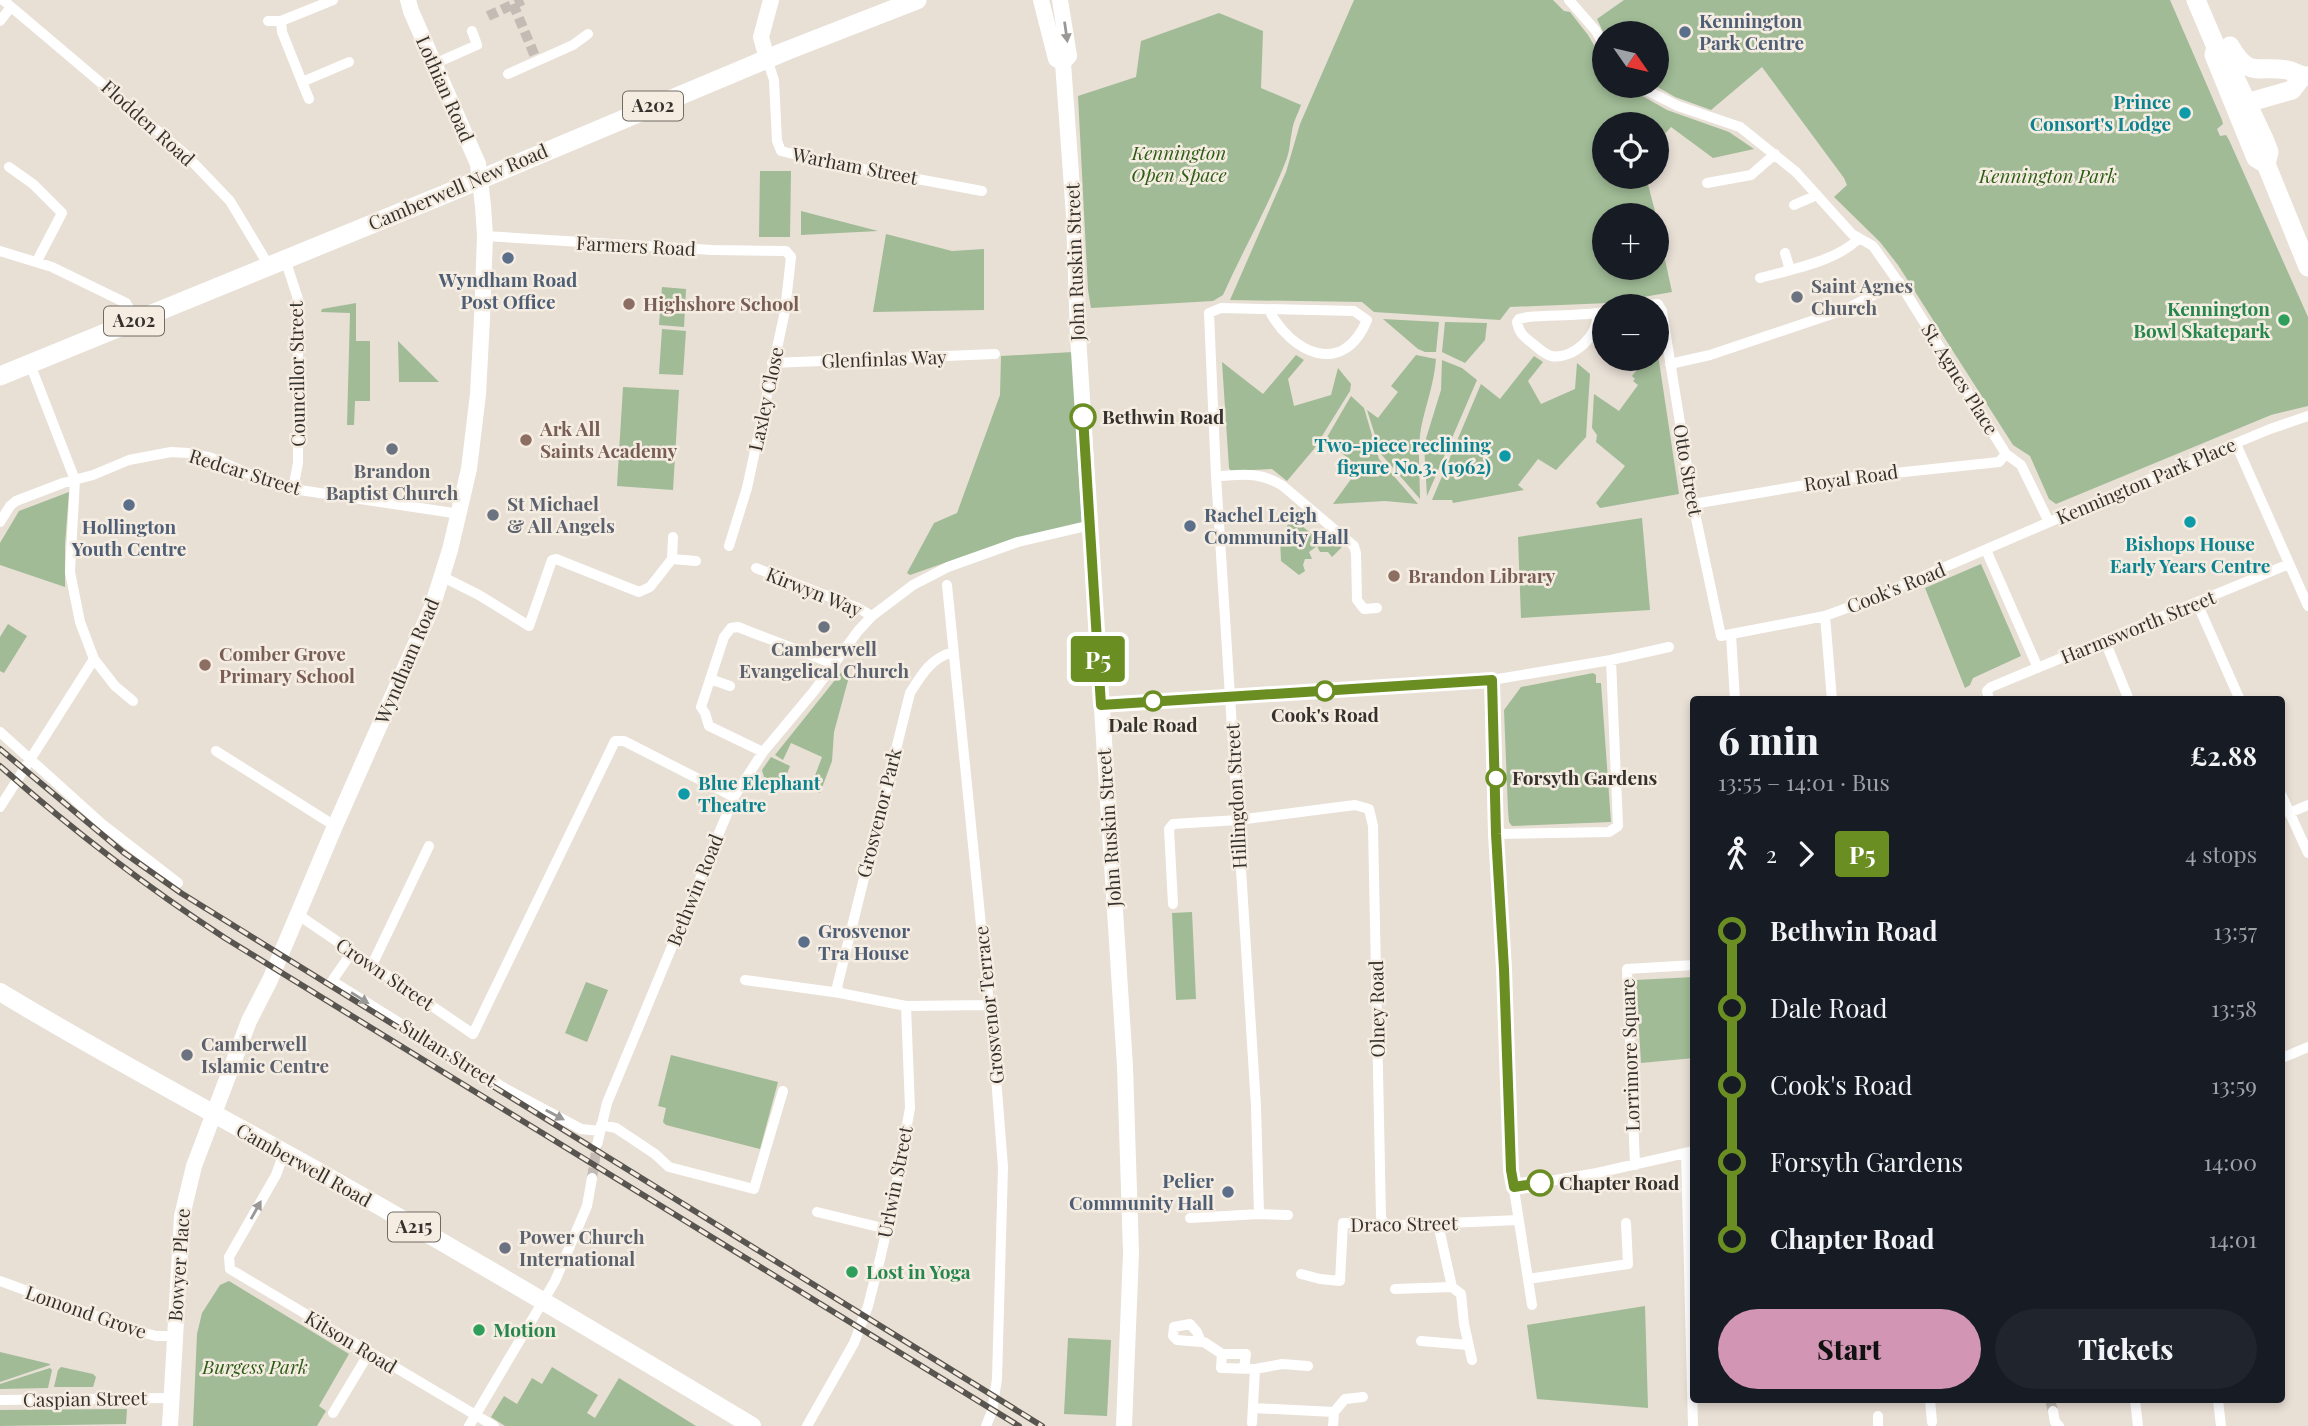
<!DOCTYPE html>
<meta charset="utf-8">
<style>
body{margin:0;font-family:"Playfair Display",serif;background:#20242c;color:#f1f3f6;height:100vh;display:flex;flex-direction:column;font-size:26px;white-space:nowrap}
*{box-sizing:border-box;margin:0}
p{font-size:23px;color:#9ea1a6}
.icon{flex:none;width:38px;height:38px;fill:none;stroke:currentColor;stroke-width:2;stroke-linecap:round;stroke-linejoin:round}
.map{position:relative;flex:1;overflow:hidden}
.side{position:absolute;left:1690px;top:696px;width:595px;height:707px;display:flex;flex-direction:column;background:#171b24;border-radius:7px;box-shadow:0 4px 10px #0003}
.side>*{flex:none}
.badge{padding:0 14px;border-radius:5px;font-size:24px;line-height:46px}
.needle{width:46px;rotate:124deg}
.tools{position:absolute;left:1592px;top:21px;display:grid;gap:14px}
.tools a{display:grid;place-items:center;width:77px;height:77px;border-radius:50%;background:#171b24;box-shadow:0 4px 10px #0003;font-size:35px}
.map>.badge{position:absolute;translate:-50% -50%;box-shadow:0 0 0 4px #fff}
.legs{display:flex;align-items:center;gap:10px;height:77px;padding:0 28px;font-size:23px}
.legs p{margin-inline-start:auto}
.headline{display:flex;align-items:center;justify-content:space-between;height:119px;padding:0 28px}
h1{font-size:38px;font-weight:800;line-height:52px}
.primary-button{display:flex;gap:14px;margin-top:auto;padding:14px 28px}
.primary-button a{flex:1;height:80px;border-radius:42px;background:#d295b4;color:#111;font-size:28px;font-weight:800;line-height:80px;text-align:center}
.primary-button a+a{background:#20242c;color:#f1f3f6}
ul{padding:0 28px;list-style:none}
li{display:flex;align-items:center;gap:24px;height:77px;font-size:26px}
li i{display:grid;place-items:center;width:10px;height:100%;margin:0 9px;background:currentColor}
li i::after{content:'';width:18px;height:18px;margin:-9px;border:5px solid;border-radius:50%;background:#171b24}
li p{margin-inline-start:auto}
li:first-child i{background:linear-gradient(#0000 50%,currentColor 0)}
li:last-child i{background:linear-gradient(currentColor 50%,#0000 0)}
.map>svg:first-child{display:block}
.green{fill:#a0bb96}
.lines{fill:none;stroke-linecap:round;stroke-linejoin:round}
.street-tunnel{stroke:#c4bcb4;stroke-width:10;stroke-dasharray:10 5;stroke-linecap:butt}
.street{stroke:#fff;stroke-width:10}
.secondary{stroke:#fff;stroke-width:16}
.primary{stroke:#fff;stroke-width:18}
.highway{stroke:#fff;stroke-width:19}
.rail-casing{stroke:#58544f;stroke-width:6}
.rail{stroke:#f6ede2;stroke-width:3.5;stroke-dasharray:10;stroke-linecap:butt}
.oneway{fill:#9a9896}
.line-1-casing{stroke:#fff;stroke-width:16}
.line-1{stroke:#6b8e23;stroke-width:10}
.service-dot{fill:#5c6f8a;stroke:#f6ede2;stroke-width:2.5}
.culture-dot{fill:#0f9aa8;stroke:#f6ede2;stroke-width:2.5}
.worship-dot{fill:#6b7280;stroke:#f6ede2;stroke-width:2.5}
.education-dot{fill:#8d6e63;stroke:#f6ede2;stroke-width:2.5}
.leisure-dot{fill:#2e9e5b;stroke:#f6ede2;stroke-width:2.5}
.stop-1-dot{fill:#fff;stroke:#6b8e23;stroke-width:3.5}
.labels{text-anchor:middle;stroke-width:5;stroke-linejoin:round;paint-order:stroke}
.shield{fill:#f6ede2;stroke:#6f6a64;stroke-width:2}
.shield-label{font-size:18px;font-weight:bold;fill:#35322e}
.service-label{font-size:19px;font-weight:bold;fill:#4e5e75;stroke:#f6ede2;text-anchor:start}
.street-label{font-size:19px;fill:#35322e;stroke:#f6ede2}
.culture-label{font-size:19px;font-weight:bold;fill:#0d838f;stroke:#f6ede2;text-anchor:end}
.park-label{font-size:19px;font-style:italic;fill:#2e5d16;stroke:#f6ede2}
.worship-label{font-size:19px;font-weight:bold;fill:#5b616d;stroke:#f6ede2;text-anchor:start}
.education-label{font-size:19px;font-weight:bold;fill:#785e54;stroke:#f6ede2;text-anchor:start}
.leisure-label{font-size:19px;font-weight:bold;fill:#27864d;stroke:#f6ede2;text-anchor:start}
.stop-label{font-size:19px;font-weight:bold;fill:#35322e;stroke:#f6ede2;text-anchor:start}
</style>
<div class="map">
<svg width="2308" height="1426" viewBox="0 0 2308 1426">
<rect width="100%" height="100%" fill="#e8dfd5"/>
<path class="green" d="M1354,0H1553L1564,11L1570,12L1588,35L1605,64V86H1625L1667,110L1729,132L1754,149L1713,158L1671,127L1657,143V124H1605V177H1646L1656,215H1605V268H1657V223L1672,292L1609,303L1510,307L1500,320L1374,312L1362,302L1230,300L1286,172L1300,124Z
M1624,0H2170L2222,120L2223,124L2217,129L2220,136L2226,135L2229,140L2308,317V406L2271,415L2056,504L2049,499L2030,456L2013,445L1898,265L1880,242L1834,197L1847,185L1844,178L1762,67L1711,110L1675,97L1656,86L1657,33H1605V36L1597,19Z
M1219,13L1263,31L1261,88L1301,105C1298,114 1293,122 1292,131C1290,140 1290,149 1287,158C1269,205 1243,250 1223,295L1213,301L1091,308L1088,290L1078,96L1136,77L1141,41Z
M760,171H791L790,237H759Z
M801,211L878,231L801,235Z
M886,234L952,251L984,249V310L873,312Z
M662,287L686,289L684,327L659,325Z
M356,303V341H370V401H355L354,425H347L350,313L321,312L322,309Z
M1383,319L1439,322L1436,352H1425L1418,349Z
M1445,322L1487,323L1485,340L1465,363L1442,352Z
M662,329L686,331L683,375L659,374Z
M398,341L439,382H399Z
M1657,348L1679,494L1600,508L1596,503L1625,466L1596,442L1597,435L1592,428L1594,394L1619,411L1638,385L1633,381L1635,379L1632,376L1646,359H1657Z
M1073,352L1086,523L970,554L910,575L907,573L934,523L957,513L1000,395L1001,356Z
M1296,355L1304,360L1288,379L1294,406L1331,395L1338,368L1351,384L1350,391L1314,449L1287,481L1272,469L1231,471L1229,468L1222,362L1263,394Z
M1416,355L1436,359C1434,384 1426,404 1421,428C1417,452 1420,476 1420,499L1381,454L1367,410L1378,418L1398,392L1391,386Z
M1534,356L1543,362L1528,381L1541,404L1575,389L1577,363L1590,374L1586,437L1556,470L1538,459L1518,485L1524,490L1453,503L1452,500H1432L1481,384L1500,399Z
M1442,360L1462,368L1477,380L1427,496L1424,445L1441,390Z
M623,387L679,390L673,490L617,486Z
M1351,396L1364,408L1379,459L1418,504L1385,501L1333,504L1359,468L1326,439Z
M69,492L65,545V587L0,565V543L19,511Z
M1296,513L1307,522L1303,527L1312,534L1330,537L1342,547L1332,557L1328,552H1320L1317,546L1309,552L1312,559H1305L1303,565L1305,571L1299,575L1281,561L1280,537H1286L1287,526Z
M1642,518L1650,610L1521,618L1518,537Z
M1981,564L2021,656L1973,678L1970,685L1965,688L1925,588Z
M8,624L27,636L4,673L0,671V637Z
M843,670L850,673L834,732L832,761L820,793L810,789L822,757L791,743L783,760L775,755Z
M1593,673L1596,675V683H1601L1611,822L1512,826L1509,822L1508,810L1504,710L1521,687Z
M771,757L790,766L785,779L800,786H787L764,777L762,770Z
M1192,912L1196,999L1176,1000L1172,913Z
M1694,977V1058L1641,1063L1636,980Z
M586,982L608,990L587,1042L565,1033Z
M671,1055L778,1082L760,1149L666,1125L663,1122L666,1108L658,1106Z
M229,1281L349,1354L319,1406L326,1411L317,1426H193L197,1334L202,1313L220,1285Z
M1645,1306L1648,1408L1537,1399L1527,1325Z
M1068,1338L1111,1340L1107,1416L1064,1414Z
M0,1352L50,1364V1365L0,1382Z
M61,1367L93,1374L96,1377L93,1387H54L58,1370Z
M552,1367L598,1395L587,1413L595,1418L619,1378L696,1426H505L491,1417L504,1396L517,1404L532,1378L542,1384Z
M50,1368L52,1370L48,1388L0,1389V1384Z
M127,1409L126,1424L0,1426V1410Z"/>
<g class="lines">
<path class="street-tunnel" d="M513,4L537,61
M488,16L523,0
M592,1178L597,1145
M2050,1400L2053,1411"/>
<path class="street" d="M3,0L185,154L230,201L269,266
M1569,0L1596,31L1605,48
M0,21L11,7
M268,21H281L333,0
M281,21L282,32L302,82
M767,59L774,80L777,141L781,151L826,162L982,191
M434,64L477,45L472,31
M508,74L573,45L588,34
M1638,86L1678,106L1740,127L1796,172L1852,234L1873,246L1906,293L2006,454L2021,465L2049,522
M309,99L302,82L349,62
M9,167L33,184L62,213L37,261
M1707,183L1751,175L1775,154
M1794,205L1817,195
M485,236L712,250L786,251L791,257L785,311L747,488L729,546
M0,251L52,267L126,303L136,320
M1785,253L1790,270
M285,259L298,299V463L293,489
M1760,278C1789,270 1838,261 1859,238
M1637,306L1658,304L1662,311L1693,504L1721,636L1825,616L1866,601L2133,486L2270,429L2308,416
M1597,313C1600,335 1573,360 1551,356C1544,354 1538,348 1532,343C1524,337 1519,333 1517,322L1519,319L1528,317C1554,315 1579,316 1605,312
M772,363L995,354
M30,364L75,480L70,572L80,622L94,659L115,686L133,701
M1670,364L1710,355L1844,310L1899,282
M2236,444L2308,606
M1216,476C1243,475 1259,471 1283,486L1354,546L1356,553L1357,600L1364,609L1377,608
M1693,504L1847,478L1999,462L2006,454
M0,522L10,506L16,501L63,483L93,475L129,460L171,452L189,453L212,458L262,479L293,489L460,514
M1986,550L2038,668
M672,559L696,561
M756,568L858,608L872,616
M443,577L479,595L529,626L552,560L556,559L639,592L650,587L672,559L673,537
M947,585L995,1065L1003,1167L997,1379L992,1411L986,1426
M2197,603L2240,700
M1825,616L1832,700
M1731,635L1735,700
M2105,641L2129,700
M953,652C931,658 922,674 910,693L837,987L840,993L906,1006L989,1005
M710,679L730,686
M1492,680L1496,834L1504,969L1511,1170L1532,1305
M1989,700L1987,691L1991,687L2289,564
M1101,705L1492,680L1611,660L1669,647
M703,710L701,707L724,637L731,628L738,627L834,664
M705,713L709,726L763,752
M0,732L102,824L178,883
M216,751L335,826
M2282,796L2308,853
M0,807L94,659
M2289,813L2308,805
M1496,834L1609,832L1618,826L1611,660
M1173,904L1169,829L1173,824L1238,820L1355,805L1369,809L1373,826L1374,876L1381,1217L1384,1225
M297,914L473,1034L615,741H624L734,797
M352,952L332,981L506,1089L581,1129L600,1131
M372,965L429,846
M745,980L840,993
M2282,1058L2308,1047
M601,1125L616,1128L655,1154L669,1167L754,1189L783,1091
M597,1145L607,1103L734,797L763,752L814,691L858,631L872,616L913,585L948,567L1018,542L1091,525
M284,1153L276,1175L229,1257L230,1269L494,1426
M1686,1153L1693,1426
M1635,1165L1627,969L1694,965
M1514,1187L1597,1173L1694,1151
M817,1212L887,1229
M1259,1214L1256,1106L1216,476L1209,313L1221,308L1354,311L1367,320C1343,378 1291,353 1269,310
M1190,1218L1259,1214L1288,1215
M1438,1224L1452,1287
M1301,1274L1320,1279L1340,1281L1343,1223L1400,1225L1519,1220
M1528,1279L1628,1264L1626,1223
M0,1281L134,1330L156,1336H174
M1395,1289L1452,1287L1461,1294L1464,1324L1472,1360
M1421,1341L1468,1345
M1201,1342L1197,1332L1190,1324L1174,1327L1173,1336L1177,1340L1201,1342H1204L1222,1354L1221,1368L1255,1369L1252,1423
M1222,1354H1246L1244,1368
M1255,1369L1282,1364L1308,1366
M0,1400L170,1398
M1930,1400L1932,1422
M2135,1400L2138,1426
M2218,1400L2221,1426
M1253,1408L1334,1412L1333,1426
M2053,1411L2055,1422L2059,1426
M1334,1412L1345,1399L1363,1397
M333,1413L369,1353
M1878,1416V1426
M469,1426L555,1281L587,1206L592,1178
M807,1426L854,1343L868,1306L880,1259L894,1198L910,1108L906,1006"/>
<path class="secondary" d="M1041,0L1056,59L1063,63
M1060,0L1069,56L1063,63L1074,216L1078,336L1125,1066L1131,1253L1124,1426
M767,59L761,37L771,0
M170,1426L182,1216L194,1166L249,1021L270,980L335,826L432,607L450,550L469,469L478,394L482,319L485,236L483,206L478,164L411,11L408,0"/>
<path class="primary" d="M0,992C109,1058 221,1117 332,1179C473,1259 613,1342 752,1426"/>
<path class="highway" d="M2196,0L2216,47L2214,55L2251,146L2256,158L2266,164
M2230,46C2249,79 2257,65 2287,70C2295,71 2299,77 2308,76
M2216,47L2222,50L2264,139L2269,152L2266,164L2308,267
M2236,106L2292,90L2302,77
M0,376L443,195L786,51L917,0"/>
<defs>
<path id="rail" d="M0,749L123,852L181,893L1042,1426
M0,766C71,829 145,886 225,938L1019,1426"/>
</defs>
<use href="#rail" class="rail-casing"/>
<use href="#rail" class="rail"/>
</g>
<defs><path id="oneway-solid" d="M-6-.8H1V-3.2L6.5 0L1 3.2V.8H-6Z" transform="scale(1.75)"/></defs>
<g class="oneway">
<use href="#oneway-solid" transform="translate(1066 32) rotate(82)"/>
<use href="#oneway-solid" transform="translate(360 998) rotate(32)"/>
<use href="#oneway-solid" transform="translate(555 1115) rotate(28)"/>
<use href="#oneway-solid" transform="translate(256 1210) rotate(-61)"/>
</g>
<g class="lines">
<defs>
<path id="line-1" d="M1083,417L1101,705L1492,680L1496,834L1504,969L1511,1170L1514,1187L1540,1183"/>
</defs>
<use href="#line-1" class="line-1-casing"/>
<use href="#line-1" class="line-1"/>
</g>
<g class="service-dot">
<circle cx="1685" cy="32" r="7"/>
<circle cx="508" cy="258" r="7"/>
<circle cx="129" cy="505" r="7"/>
<circle cx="1190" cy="526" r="7"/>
<circle cx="804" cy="942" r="7"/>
<circle cx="1228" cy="1192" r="7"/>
</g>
<g class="culture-dot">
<circle cx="2185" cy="113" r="7"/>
<circle cx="1505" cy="456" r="7"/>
<circle cx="2190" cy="522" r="7"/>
<circle cx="684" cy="794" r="7"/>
</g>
<g class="worship-dot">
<circle cx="1797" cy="297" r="7"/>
<circle cx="392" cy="449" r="7"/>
<circle cx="493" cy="515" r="7"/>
<circle cx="824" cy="627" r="7"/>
<circle cx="187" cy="1055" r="7"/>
<circle cx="505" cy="1248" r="7"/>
</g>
<g class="education-dot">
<circle cx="629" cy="304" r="7"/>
<circle cx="526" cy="440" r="7"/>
<circle cx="1394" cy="576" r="7"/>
<circle cx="205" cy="665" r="7"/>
</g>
<g class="leisure-dot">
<circle cx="2284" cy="320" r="7"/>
<circle cx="852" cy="1272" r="7"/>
<circle cx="479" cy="1330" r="7"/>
</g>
<g class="stop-1-dot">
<circle cx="1083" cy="417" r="12"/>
<circle cx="1325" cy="691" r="9"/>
<circle cx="1153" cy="701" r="9"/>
<circle cx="1496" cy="778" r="9"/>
<circle cx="1540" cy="1183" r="12"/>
</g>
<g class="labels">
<g class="shield">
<rect x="623" y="91.5" width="60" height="29" rx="5"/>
<rect x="104" y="306.5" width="60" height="29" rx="5"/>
<rect x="388" y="1212.5" width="52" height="29" rx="5"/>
</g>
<g class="shield-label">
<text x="653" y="112">A202</text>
<text x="134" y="327">A202</text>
<text x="414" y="1233">A215</text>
</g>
<g class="service-label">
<text x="1699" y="28">Kennington<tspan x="1699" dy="22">Park Centre</tspan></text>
<text x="508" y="287" text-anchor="middle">Wyndham Road<tspan x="508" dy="22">Post Office</tspan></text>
<text x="1204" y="522">Rachel Leigh<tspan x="1204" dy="22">Community Hall</tspan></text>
<text x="129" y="534" text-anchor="middle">Hollington<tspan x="129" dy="22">Youth Centre</tspan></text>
<text x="818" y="938">Grosvenor<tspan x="818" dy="22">Tra House</tspan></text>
<text x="1214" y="1188" text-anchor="end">Pelier<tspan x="1214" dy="22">Community Hall</tspan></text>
</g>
<g class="street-label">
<text transform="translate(445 89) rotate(66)" y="7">Lothian Road</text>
<text transform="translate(148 123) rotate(42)" y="7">Flodden Road</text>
<text transform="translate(855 166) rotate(11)" y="7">Warham Street</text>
<text transform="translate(458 187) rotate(-23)" y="7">Camberwell New Road</text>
<text transform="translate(636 246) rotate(3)" y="7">Farmers Road</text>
<text transform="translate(1075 262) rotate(-92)" y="7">John Ruskin Street</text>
<text transform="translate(884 359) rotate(-2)" y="7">Glenfinlas Way</text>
<text transform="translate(297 374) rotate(-91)" y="7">Councillor Street</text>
<text transform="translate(1960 379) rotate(58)" y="7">St. Agnes Place</text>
<text transform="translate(766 399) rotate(-78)" y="7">Laxley Close</text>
<text transform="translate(1688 470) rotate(80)" y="7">Otto Street</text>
<text transform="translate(245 472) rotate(17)" y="7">Redcar Street</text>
<text transform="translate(1851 478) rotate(-8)" y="7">Royal Road</text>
<text transform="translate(2146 481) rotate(-23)" y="7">Kennington Park Place</text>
<text transform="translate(1896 588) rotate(-22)" y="7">Cook's Road</text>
<text transform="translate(814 592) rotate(22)" y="7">Kirwyn Way</text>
<text transform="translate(2138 627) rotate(-22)" y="7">Harmsworth Street</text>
<text transform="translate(407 661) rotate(-67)" y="7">Wyndham Road</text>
<text transform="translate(1236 796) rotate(-93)" y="7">Hillingdon Street</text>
<text transform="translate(879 813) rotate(-76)" y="7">Grosvenor Park</text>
<text transform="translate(1109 828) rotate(-94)" y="7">John Ruskin Street</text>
<text transform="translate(695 890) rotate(-68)" y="7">Bethwin Road</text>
<text transform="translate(385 974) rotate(34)" y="7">Crown Street</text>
<text transform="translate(989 1005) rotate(-96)" y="7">Grosvenor Terrace</text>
<text transform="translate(1377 1009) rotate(-91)" y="7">Olney Road</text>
<text transform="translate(448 1053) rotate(32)" y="7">Sultan Street</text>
<text transform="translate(1630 1055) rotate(-92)" y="7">Lorrimore Square</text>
<text transform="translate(304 1165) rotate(29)" y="7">Camberwell Road</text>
<text transform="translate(895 1182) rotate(-79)" y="7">Urlwin Street</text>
<text transform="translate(1404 1224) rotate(-1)" y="7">Draco Street</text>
<text transform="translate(179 1265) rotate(-86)" y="7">Bowyer Place</text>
<text transform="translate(86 1312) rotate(19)" y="7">Lomond Grove</text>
<text transform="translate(351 1342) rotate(31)" y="7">Kitson Road</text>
<text transform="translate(85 1399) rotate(-1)" y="7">Caspian Street</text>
</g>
<g class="culture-label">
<text x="2171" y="109">Prince<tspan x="2171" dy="22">Consort's Lodge</tspan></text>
<text x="1491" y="452">Two-piece reclining<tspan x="1491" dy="22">figure No.3. (1962)</tspan></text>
<text x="2190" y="551" text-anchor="middle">Bishops House<tspan x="2190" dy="22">Early Years Centre</tspan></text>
<text x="698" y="790" text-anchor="start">Blue Elephant<tspan x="698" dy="22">Theatre</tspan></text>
</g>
<g class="park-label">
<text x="1179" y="160">Kennington<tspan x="1179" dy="22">Open Space</tspan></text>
<text x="2048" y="183">Kennington Park</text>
<text x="255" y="1374">Burgess Park</text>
</g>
<g class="worship-label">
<text x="1811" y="293">Saint Agnes<tspan x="1811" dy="22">Church</tspan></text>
<text x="392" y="478" text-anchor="middle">Brandon<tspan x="392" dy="22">Baptist Church</tspan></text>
<text x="507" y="511">St Michael<tspan x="507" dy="22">&amp; All Angels</tspan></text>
<text x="824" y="656" text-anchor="middle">Camberwell<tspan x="824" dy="22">Evangelical Church</tspan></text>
<text x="201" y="1051">Camberwell<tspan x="201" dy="22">Islamic Centre</tspan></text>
<text x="519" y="1244">Power Church<tspan x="519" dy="22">International</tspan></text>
</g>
<g class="education-label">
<text x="643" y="311">Highshore School</text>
<text x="540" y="436">Ark All<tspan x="540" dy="22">Saints Academy</tspan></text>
<text x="1408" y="583">Brandon Library</text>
<text x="219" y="661">Comber Grove<tspan x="219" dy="22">Primary School</tspan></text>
</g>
<g class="leisure-label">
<text x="2270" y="316" text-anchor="end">Kennington<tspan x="2270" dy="22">Bowl Skatepark</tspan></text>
<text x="866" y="1279">Lost in Yoga</text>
<text x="493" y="1337">Motion</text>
</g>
<g class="stop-label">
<text x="1102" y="424">Bethwin Road</text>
<text x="1325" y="722" text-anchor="middle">Cook's Road</text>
<text x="1153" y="732" text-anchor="middle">Dale Road</text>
<text x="1512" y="785">Forsyth Gardens</text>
<text x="1559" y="1190">Chapter Road</text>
</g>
</g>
</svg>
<div class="tools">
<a><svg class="needle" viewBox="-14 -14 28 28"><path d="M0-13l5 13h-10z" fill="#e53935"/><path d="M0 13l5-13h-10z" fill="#9ea1a6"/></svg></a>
<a><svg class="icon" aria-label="locate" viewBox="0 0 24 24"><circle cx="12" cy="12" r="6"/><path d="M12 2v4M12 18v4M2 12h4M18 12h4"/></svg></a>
<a>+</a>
<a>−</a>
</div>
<b class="badge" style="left:1098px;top:659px;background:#6b8e23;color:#fff">P5</b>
<section class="side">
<div class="headline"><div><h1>6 min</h1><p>13:55 – 14:01 · Bus</p></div><b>£2.88</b></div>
<div class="legs"><svg class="icon" aria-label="walk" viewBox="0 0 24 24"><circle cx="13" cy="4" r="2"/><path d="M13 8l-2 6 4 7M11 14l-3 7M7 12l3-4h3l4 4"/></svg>2<svg class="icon" aria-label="forward" viewBox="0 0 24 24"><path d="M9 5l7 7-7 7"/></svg><b class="badge" style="background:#6b8e23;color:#fff">P5</b><p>4 stops</p></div>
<ul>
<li><i style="color:#6b8e23"></i><b>Bethwin Road</b><p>13:57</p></li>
<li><i style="color:#6b8e23"></i><span>Dale Road</span><p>13:58</p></li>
<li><i style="color:#6b8e23"></i><span>Cook's Road</span><p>13:59</p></li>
<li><i style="color:#6b8e23"></i><span>Forsyth Gardens</span><p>14:00</p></li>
<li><i style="color:#6b8e23"></i><b>Chapter Road</b><p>14:01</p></li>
</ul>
<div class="primary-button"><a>Start</a><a>Tickets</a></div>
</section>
</div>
